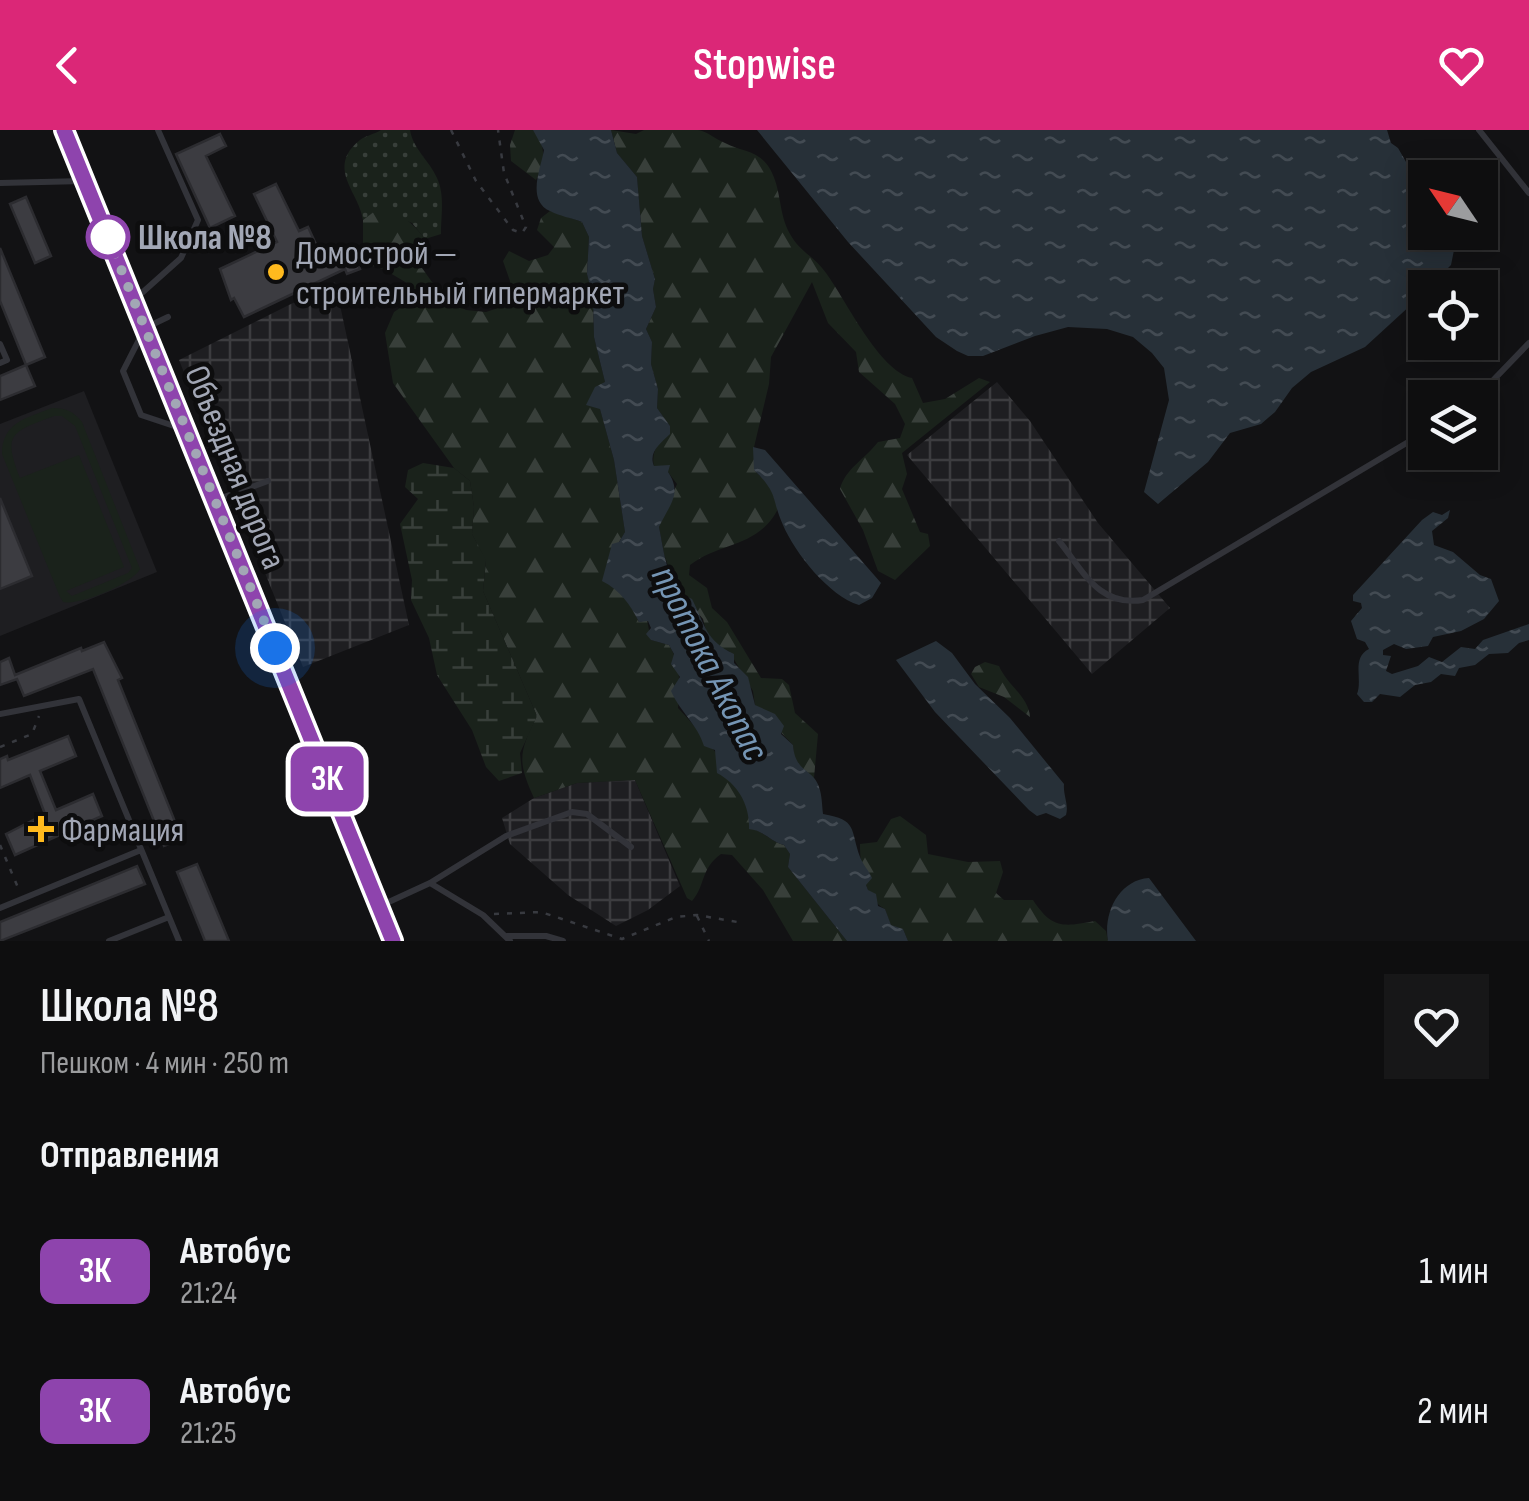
<!DOCTYPE html>
<html lang="ru">
<meta charset="utf-8">
<style>
body{margin:0;font-family:"Sofia Sans Condensed",sans-serif;background:#171718;color:#f1f3f6;height:100vh;display:flex;flex-direction:column;font-size:38px;white-space:nowrap}
*{box-sizing:border-box;margin:0}
p{font-size:32px;color:#9b9c9e}
.icon{flex:none;width:55px;height:55px;fill:none;stroke:currentColor;stroke-width:2;stroke-linecap:round;stroke-linejoin:round}
.map{position:relative;height:811px;overflow:hidden}
.side{display:flex;flex-direction:column;background:#0e0e0f;flex:1}
.side>*{flex:none}
.badge{padding:0 20px;border-radius:15px;font-size:35px;line-height:65px}
.needle{width:65px;rotate:305deg}
.tools{position:absolute;left:1408px;top:30px;display:grid;gap:20px}
.tools a{display:grid;place-items:center;width:90px;height:90px;border-radius:0px;background:#0e0e0f;box-shadow:0 5px 25px #0003,0 0 0 2px #2e2e2f;font-size:50px}
.you{position:absolute;width:50px;height:50px;margin:-25px;border:8px solid #fff;border-radius:50%;background:#1a73e8;box-shadow:0 0 0 15px #1a73e833}
.map>.badge{position:absolute;translate:-50% -50%;box-shadow:0 0 0 5px #fff}
h2{padding:0 40px;font-size:38px;line-height:90px}
.round{display:grid;place-items:center;flex:none;width:105px;height:105px;border-radius:0px;background:#171718}
.head{display:flex;align-items:center;justify-content:space-between;height:170px;padding:0 40px}
h1{font-size:48px;font-weight:600;line-height:75px}
ul{padding:0;list-style:none}
li{display:flex;align-items:center;gap:30px;height:140px;padding:0 40px}
li div{flex:1}
li b{display:block;font-size:38px}
li em{font-style:normal}
li .badge{min-width:110px;font-weight:700;text-align:center}
header{display:flex;justify-content:space-between;align-items:center;height:130px;padding:0 40px;background:#db2777;color:#fff;font-size:45px;font-weight:600}
.map>svg:first-child{display:block}
.built{fill:#1e1e21}
.industrial{fill:url(#industrial-grid)}
.grass{fill:url(#grass-dots)}
.forest{fill:url(#forest-firs)}
.wetland{fill:url(#wetland-marsh)}
.garden{fill:#1a221b;fill-rule:evenodd}
.water{fill:url(#water-ripples)}
.building{fill:#3c3c41;stroke:#2c2c30;stroke-width:2.5}
.lines{fill:none;stroke-linecap:round;stroke-linejoin:round}
.path{stroke:#383a40;stroke-width:2.5;stroke-dasharray:5 8;stroke-linecap:butt}
.lane{stroke:#323339;stroke-width:6}
.primary{stroke:#4e5058;stroke-width:18}
.line-casing{stroke:#fff;stroke-width:22}
.line{stroke:#8e44ad;stroke-width:15}
.walk{stroke:#a2a7b5;stroke-width:10;stroke-dasharray:0 18}
.stop-dot{fill:#fff;stroke:#8e44ad;stroke-width:5}
.poi-dot{fill:#ffba1e;stroke:#0d0d0e;stroke-width:4}
.labels{text-anchor:middle;stroke-width:9;stroke-linejoin:round;paint-order:stroke}
.stop-label{font-size:35px;font-weight:bold;fill:#a2a7b5;stroke:#0d0d0e;text-anchor:start}
.poi-label{font-size:35px;fill:#a2a7b5;stroke:#0d0d0e;text-anchor:start}
.street-label{font-size:35px;fill:#a2a7b5;stroke:#0d0d0e}
.water-label{font-size:38px;font-style:italic;fill:#7595b4;stroke:#0d0d0e}
</style>
<header><svg class="icon" aria-label="back" viewBox="0 0 24 24"><path d="M15 5l-7 7 7 7"/></svg>Stopwise<svg class="icon" aria-label="heart" viewBox="0 0 24 24"><path d="M12 20l-8-8c-3-5 5-10 8-4 3-6 11-1 8 4z"/></svg></header>
<div class="map">
<svg width="1529" height="811" viewBox="0 0 1529 811">
<defs>
<pattern id="industrial-grid" width="8" height="8" patternUnits="userSpaceOnUse" patternTransform="scale(2.5)"><rect width="8" height="8" fill="#1e1e21"/><path d="M0 4h8M4 0v8" fill="none" stroke="#3c3c3f"/></pattern>
<pattern id="grass-dots" width="8" height="8" patternUnits="userSpaceOnUse" patternTransform="scale(2.5)"><rect width="8" height="8" fill="#1a221b"/><path d="M2 2h.1M6 6h.1" fill="none" stroke="#383f3a" stroke-width="1.8" stroke-linecap="round"/></pattern>
<pattern id="forest-firs" width="22" height="20" patternUnits="userSpaceOnUse" patternTransform="scale(2.5)"><rect width="22" height="20" fill="#1a221b"/><path d="M5 1l3.5 6h-7zM16 11l3.5 6h-7z" fill="#383f3a"/></pattern>
<pattern id="wetland-marsh" width="20" height="14" patternUnits="userSpaceOnUse" patternTransform="scale(2.5)"><rect width="20" height="14" fill="#1a221b"/><path d="M1 5h8M5 5V1M11 12h8M15 12V8" fill="none" stroke="#383f3a"/></pattern>
<pattern id="water-ripples" width="26" height="14" patternUnits="userSpaceOnUse" patternTransform="scale(2.5)"><rect width="26" height="14" fill="#273038"/><path d="M2 4q2-2 4 0t4 0M15 11q2-2 4 0t4 0" fill="none" stroke="#434b53"/></pattern>
</defs>
<rect width="100%" height="100%" fill="#121214"/>
<path class="built" d="M84,261L157,442L0,506V294Z"/>
<path class="industrial" d="M335,152L409,495L303,537L179,230Z
M997,252L1030,291L1098,393L1170,478L1092,544L907,325Z
M635,650L680,756L648,780L616,796L568,765L510,714L502,688L534,668L577,653Z"/>
<path class="grass" d="M381,0H410C413,19 429,30 437,48C445,65 441,86 441,104L425,109L412,93L379,79L363,90C360,63 325,38 360,10C365,6 375,4 381,0Z"/>
<path class="forest" d="M515,0H533C547,16 545,32 536,50L511,31L510,15Z
M611,0L636,4L644,0C661,0 680,0 698,0C707,1 715,9 725,13C742,22 759,20 770,39C782,60 778,83 790,104C799,121 816,128 826,143C846,170 879,241 912,248L923,273L945,269L979,248L990,252L902,323L907,344L902,359L920,402L928,404L930,416L895,450L878,441L863,400L840,359C845,339 865,329 878,312L900,308L905,294L895,274L859,242L856,222L828,193L812,152L771,227L769,254L754,317V340L771,357L779,377C759,418 722,411 690,435L689,445L707,458L712,478L727,492L761,548L782,549L789,555L795,583L818,604L814,648L800,638L794,628L793,615L755,575L753,561L729,521L719,518L707,504L703,489L675,456L664,424L659,397L677,354L668,342L654,336C650,321 662,308 670,296L657,278L658,259L651,234L652,212L646,199L656,177L653,159L655,149L642,106L637,47L617,23Z
M379,78C400,82 412,92 425,109L422,138L442,166L466,180L486,182L507,175L510,151L503,131L509,121L529,131L548,125L554,117L537,100L541,88L550,81L582,92L589,107L587,144L593,168L594,207L605,252L600,279L614,330L625,402L619,412L613,456L629,473L639,492L647,490L651,510L669,515C681,535 680,555 678,578C704,606 751,660 750,698C763,701 770,711 784,715L790,724L788,737L847,811H793L763,760L732,725L721,724C700,739 706,755 692,771L687,768L635,650L577,653L534,668C517,631 519,622 537,586L483,461L486,431L472,404L474,377L470,351L454,338L393,253L385,203L394,182L415,168L412,156L385,140L370,135L363,115V90Z
M985,532L999,536C1007,555 1029,567 1030,587L1004,567L979,557L971,544L975,537Z
M900,686L926,705L928,724L968,732L1000,731L1003,742L996,763L1004,770H1033C1052,799 1063,797 1095,791L1106,801L1108,811H908L903,799L891,796L885,779C864,768 860,736 860,714L877,712L891,689Z"/>
<path class="wetland" d="M423,333L454,338L470,351L474,377L472,404L486,430L483,461L537,586L520,623L522,643L499,651L486,637L472,600L437,545L429,508L411,470L412,450L400,394L418,369L405,357L408,340Z"/>
<path class="garden" d="M52,278C66,278 73,281 82,292L140,439C132,454 79,476 63,472L60,467L2,324C2,292 27,288 52,278ZM54,286H62L75,296L132,438L128,443L72,466L66,461L124,437L79,325L20,348C2,303 12,302 54,286Z"/>
<path class="water" d="M533,0H611L617,23L637,47L642,106L655,149L653,159L656,177L646,199L652,212L651,234L658,259L657,278L670,296V304C661,313 648,322 654,336L670,335L668,342C683,364 669,375 659,397C664,421 667,460 692,469C705,495 706,511 734,524V533L748,547L755,575L775,584L784,596L781,604L793,615C795,643 813,638 819,657C822,665 822,676 823,684C858,690 850,699 860,727C862,733 869,741 872,748L866,755L868,760L876,764L878,776L885,779L891,795L903,799L908,811H847L788,737L790,724L784,715C770,711 763,700 749,699C750,675 738,654 717,643L715,620L704,616C698,595 680,582 671,561L680,547L671,534L674,524L669,515L651,510L646,504L651,498L648,491L639,492C630,474 620,460 602,451L612,414L619,412L625,402L614,330L600,279L586,275L595,257L605,252L594,207L593,168L587,144L589,107L582,92C572,88 559,86 550,81C526,70 541,38 544,20Z
M757,0H1387L1391,13L1398,18L1425,65V102L1438,103L1444,112L1454,120L1451,135L1429,157L1425,158V162L1365,217L1311,242L1292,258L1275,282L1261,294L1230,303L1208,332L1158,374L1144,362L1169,270L1164,238L1152,223L1133,207L1107,199L1068,197L1035,206L983,226H968L957,221L936,207L848,112Z
M753,317L765,320L881,453L872,468L859,475C829,466 795,423 783,395C771,368 779,364 754,340Z
M1450,380L1448,388L1432,401L1434,415L1453,422L1480,445L1491,449L1499,471L1484,489L1461,501L1433,507L1428,516L1406,519L1394,514L1383,520V525L1391,526L1386,541L1392,544L1418,536L1429,527L1442,532L1461,517L1475,519L1483,510L1529,494V510L1519,513L1508,523L1489,524L1475,535L1459,538L1455,546L1441,544L1431,552L1415,555L1400,567L1380,564L1372,572H1364L1357,564C1363,549 1351,528 1369,519L1365,512L1357,509L1351,491L1362,478L1361,473L1353,471V465L1422,390L1433,382L1442,385Z
M936,511L952,523L975,554L1010,588L1064,654C1063,666 1069,674 1066,685L1060,689L1046,683L1037,686L1029,680L935,582L896,530Z
M1149,748L1196,811H1108C1103,783 1119,750 1149,748Z"/>
<path class="building" d="M220,4L226,16L206,26L235,86L210,98L176,24Z
M276,54L299,101L308,97L326,136L353,123L360,139L347,144L345,139L244,187L234,168L231,170L220,139L277,112L254,64Z
M26,67L51,126L35,133L10,74Z
M0,118L45,227L26,235L0,171Z
M26,235L35,256L0,270V246Z
M0,368L32,446L0,459Z
M104,512L122,548L118,550L182,709L164,716L93,539L24,566L17,549L0,555V532L9,528L15,545L81,518L82,521Z
M68,606L76,626L40,641L56,680L93,664L102,686L15,725L6,704L45,684L30,645L0,658V629L7,626L8,630Z
M197,734L229,811H205L177,742Z
M137,736L145,754L0,811V792Z"/>
<g class="lines">
<path class="path" d="M451,0L476,51L513,100L522,103L526,97L504,43L498,0
M0,617L32,604L39,586
M0,715L19,760
M494,784L541,782L622,809L676,787L697,785L743,793
M697,786L709,811"/>
<path class="lane" d="M1479,0L1529,63
M0,53L84,51
M134,170L181,128L198,90L158,0
M168,187L145,198L123,241L141,285L180,298
M0,214L7,230L0,233
M1476,268L1529,213
M216,370L268,351
M1059,411C1084,442 1099,477 1143,470L1425,302
M0,584L79,569L179,811
M430,753L483,785L510,811
M380,776L430,753L506,706L572,682L587,684L631,717
M0,778L141,720
M507,806H546L563,811
M109,811L169,787"/>
<path class="primary" d="M64,0L393,811"/>
</g>
<g class="lines">
<defs>
<path id="line" d="M64,0L393,811"/>
</defs>
<use href="#line" class="line-casing"/>
<use href="#line" class="line"/>
<path class="walk" d="M108,107L275,518"/>
</g>
<circle class="stop-dot" cx="108" cy="107" r="20"/>
<g class="poi-dot">
<circle cx="276" cy="142" r="10"/>
<path d="M36 684h10v10h10v10h-10v10h-10v-10h-10v-10h10z"/>
</g>
<g class="labels">
<g class="stop-label">
<text x="138" y="119">Школа №8</text>
</g>
<g class="poi-label">
<text x="296" y="134">Домострой —<tspan x="296" dy="40">строительный гипермаркет</tspan></text>
<text x="61" y="711">Фармация</text>
</g>
<g class="street-label">
<text transform="translate(236 337) rotate(68)" y="12">Объездная дорога</text>
</g>
<g class="water-label">
<text transform="translate(711 533) rotate(63)" y="13">протока Акопас</text>
</g>
</g>
</svg>
<div class="tools">
<a><svg class="needle" viewBox="-14 -14 28 28"><path d="M0-13l5 13h-10z" fill="#e53935"/><path d="M0 13l5-13h-10z" fill="#9b9c9e"/></svg></a>
<a><svg class="icon" aria-label="locate" viewBox="0 0 24 24"><circle cx="12" cy="12" r="6"/><path d="M12 2v4M12 18v4M2 12h4M18 12h4"/></svg></a>
<a><svg class="icon" aria-label="layers" viewBox="0 0 24 24"><path d="M12 4l9 5-9 5-9-5zM3 14l9 5 9-5"/></svg></a>
</div>
<div class="you" style="left:275px;top:518px"></div>
<b class="badge" style="left:327px;top:649px;background:#8e44ad;color:#fff">3К</b>
</div>
<section class="side">
<div class="head"><div><h1>Школа №8</h1><p>Пешком · 4 мин · 250 m</p></div><a class="round"><svg class="icon" aria-label="heart" viewBox="0 0 24 24"><path d="M12 20l-8-8c-3-5 5-10 8-4 3-6 11-1 8 4z"/></svg></a></div>
<h2>Отправления</h2>
<ul>
<li><span class="badge" style="background:#8e44ad;color:#fff">3К</span><div><b>Автобус</b><p>21:24</p></div><em>1 мин</em></li>
<li><span class="badge" style="background:#8e44ad;color:#fff">3К</span><div><b>Автобус</b><p>21:25</p></div><em>2 мин</em></li>
</ul>
</section>
